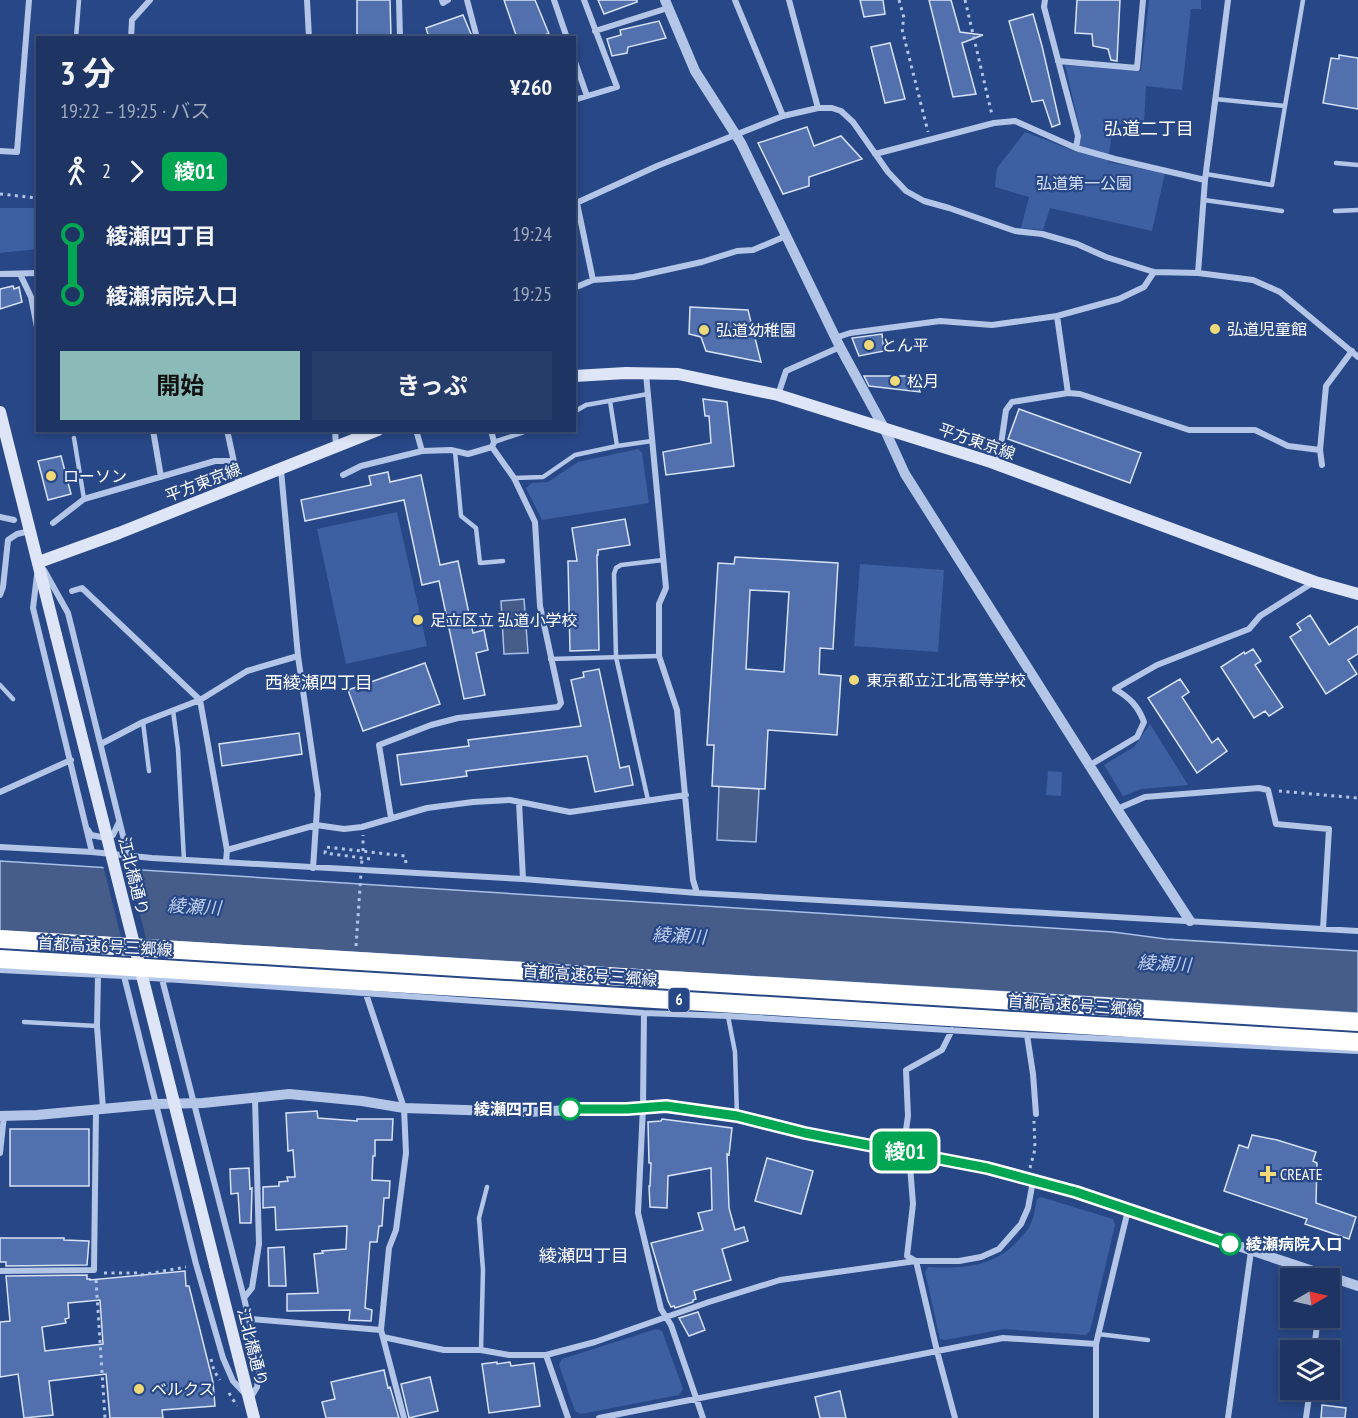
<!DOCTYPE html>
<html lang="ja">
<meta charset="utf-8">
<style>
body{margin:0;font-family:"PT Sans Narrow","Noto Sans JP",sans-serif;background:#263d6a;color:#f1f3f6;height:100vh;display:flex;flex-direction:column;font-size:22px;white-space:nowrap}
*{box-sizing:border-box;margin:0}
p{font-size:20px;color:#a1abbf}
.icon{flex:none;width:33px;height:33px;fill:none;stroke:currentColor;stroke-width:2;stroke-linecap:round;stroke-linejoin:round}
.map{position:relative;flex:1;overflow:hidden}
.drawer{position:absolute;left:36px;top:36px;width:540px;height:396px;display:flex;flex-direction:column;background:#1e3564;border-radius:0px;box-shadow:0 3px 9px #0003,0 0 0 2px #3c5078}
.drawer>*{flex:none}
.badge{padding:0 12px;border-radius:9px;font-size:21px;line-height:39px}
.needle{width:39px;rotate:81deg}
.buttons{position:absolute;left:1280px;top:1268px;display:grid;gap:12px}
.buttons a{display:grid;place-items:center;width:60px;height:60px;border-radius:0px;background:#1e3564;box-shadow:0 3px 9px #0003,0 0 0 2px #3c5078;font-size:30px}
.map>.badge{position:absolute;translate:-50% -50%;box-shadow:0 0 0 3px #fff}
.legs{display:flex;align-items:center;gap:9px;height:66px;padding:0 24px;font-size:20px}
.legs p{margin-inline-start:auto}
.head{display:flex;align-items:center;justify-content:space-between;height:102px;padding:0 24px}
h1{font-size:33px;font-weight:700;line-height:45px}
.primary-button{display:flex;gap:12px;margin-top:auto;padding:12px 24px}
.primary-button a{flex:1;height:69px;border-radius:0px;background:#8bbbb9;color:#111;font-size:24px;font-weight:700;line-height:69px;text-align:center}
.primary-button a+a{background:#263d6a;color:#f1f3f6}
ul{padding:0 24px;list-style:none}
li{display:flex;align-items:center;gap:21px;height:60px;font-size:22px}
li i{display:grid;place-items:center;width:9px;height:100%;margin:0 8px;background:currentColor}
li i::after{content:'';width:15px;height:15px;margin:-8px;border:4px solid;border-radius:50%;background:#1e3564}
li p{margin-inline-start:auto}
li:first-child i{background:linear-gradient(#0000 50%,currentColor 0)}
li:last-child i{background:linear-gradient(currentColor 50%,#0000 0)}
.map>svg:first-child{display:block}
.green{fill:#3d60a2}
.water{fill:#465d8a;stroke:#a8bfe8;stroke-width:1.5}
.pier{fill:#284786}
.building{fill:#5170ad;stroke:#d7e2f6;stroke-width:1.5;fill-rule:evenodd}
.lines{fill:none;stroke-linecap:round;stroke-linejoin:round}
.path{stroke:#b3c6e8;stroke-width:3;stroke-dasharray:3 4.5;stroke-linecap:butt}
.service{stroke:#b3c6e8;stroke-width:4.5}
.minor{stroke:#b3c6e8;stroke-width:6}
.tertiary{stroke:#b3c6e8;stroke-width:10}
.secondary{stroke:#dde5f7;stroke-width:12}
.path-bridge{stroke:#b3c6e8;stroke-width:3;stroke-dasharray:3 4.5;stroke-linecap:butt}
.secondary-bridge{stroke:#dde5f7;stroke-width:12}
.motorway-bridge{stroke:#fff;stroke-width:18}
.line-1-casing{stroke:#fff;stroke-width:14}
.line-1{stroke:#00a651;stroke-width:9}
.poi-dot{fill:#efd979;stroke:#284786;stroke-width:2}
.stop-1-dot{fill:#fff;stroke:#00a651;stroke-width:3}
.labels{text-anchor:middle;stroke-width:4.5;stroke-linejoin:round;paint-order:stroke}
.shield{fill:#284786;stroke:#bec8db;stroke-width:1.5}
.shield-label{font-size:15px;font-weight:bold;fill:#fff}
.park-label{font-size:16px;fill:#d7e2f6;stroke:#284786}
.poi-label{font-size:16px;fill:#fff;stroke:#284786;text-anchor:start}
.street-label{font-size:16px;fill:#fff;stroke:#284786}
.stop-label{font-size:16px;font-weight:bold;fill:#fff;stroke:#284786;text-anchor:end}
.neighbourhood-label{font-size:18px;fill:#fff;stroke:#284786}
.water-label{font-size:18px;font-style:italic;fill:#bfd0ef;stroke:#284786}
</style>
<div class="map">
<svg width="1358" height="1418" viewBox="0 0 1358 1418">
<rect width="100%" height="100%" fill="#284786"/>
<path class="green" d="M1149,0H1201V9H1191L1182,90L1146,86L1144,124H1113L1108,162L1165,173L1152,231L1050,208L1043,230L1021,228L1029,197L995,187L997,168L1025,132L1077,152L1081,134L1065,65L1141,71Z
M0,208H37V249L0,253Z
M638,449L642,453L649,503L542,520L526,488L532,483L548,482L578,462Z
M397,512L427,646L346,664L317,529Z
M860,564L944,570L938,652L854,646Z
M1150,724L1188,785L1142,789L1123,796L1104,765L1134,747Z
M1048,771L1062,772L1061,796L1046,795Z
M1041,1197L1113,1219L1115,1225L1090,1331L1086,1335L1004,1329L945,1340L940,1339L925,1272L928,1267C963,1269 994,1267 1019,1240C1024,1234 1029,1229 1032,1221C1035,1214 1035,1206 1037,1199Z
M656,1329L662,1331L683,1389L679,1395L581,1414L575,1411L559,1365L562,1359Z"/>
<path class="water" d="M524,599L528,653L504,654L501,601Z
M719,786L759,789L756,842L717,840Z
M0,861L1113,932L1166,939L1358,951V1013L0,931Z"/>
<path class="pier" d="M103,865L128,866L147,943L122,941Z"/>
<path class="building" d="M357,0H390L391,38H357Z
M504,0H535L549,34H547L548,38H517Z
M598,0H637V2L604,14Z
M860,0H883L885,14L864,17Z
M929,0H951L960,32L983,35L962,43L976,94L953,97Z
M1077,0H1120L1117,61L1111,60L1108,49L1093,46L1092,34L1075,33Z
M1033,14L1042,46L1060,124L1052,127L1043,100L1032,102L1009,21Z
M463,15L471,34L465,38H429L426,28Z
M659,21L666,38L628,47L627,53L612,56L607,39L621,35L620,30Z
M890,43L905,99L885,103L871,47Z
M1339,55L1358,58V109L1323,103L1331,58L1339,59Z
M807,127L814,146L841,136L862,159L809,177V186L783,194L758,143Z
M13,286L14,289L19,287L22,302L0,309V289Z
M690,307L748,310L761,362L706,351L701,337L689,334Z
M882,334L884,351L859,356L852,338Z
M864,376H917L920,392L869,386Z
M703,399L727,402L734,466L666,475L663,452L711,443L709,416H705Z
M1019,409L1141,453L1130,483L1008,439Z
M61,456L71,494L48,500L38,461Z
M388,472L390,482L421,475L440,565L458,561L473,633L484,630L488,650L476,653L485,695L464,699L439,581L422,585L404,500L305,521L301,500L371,485L369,476Z
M625,519L630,545L598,550V555H597L599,650L570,651L568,561H577L572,528Z
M735,557L838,563L833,649L820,648L819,674L841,676L837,735L768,730L765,789L712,786L714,745H707L718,563L734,564ZM750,590L789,592L784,672L746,669Z
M1310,615L1329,645L1358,626V654L1348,660L1357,674L1326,694L1290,637L1301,630L1297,624Z
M1253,649L1261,661L1255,665L1283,707L1269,716L1265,711L1254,718L1221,667L1244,652L1245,654Z
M425,663L440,704L363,731L348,690Z
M599,669L620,768L629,766L633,785L595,792L587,756L466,771L467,776L401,785L397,755L469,746L468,740L581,726L571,680L584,677L583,672Z
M1180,679L1189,692L1182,697L1212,743L1218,738L1227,751L1197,773L1148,698Z
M299,733L302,754L222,766L219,744Z
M317,1111L318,1118L357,1121V1119H393L392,1140H375V1156H373L372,1180L390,1181L389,1198H384L382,1226H379L377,1242H370L365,1308L372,1310L371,1321L349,1320L350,1310L287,1311V1294L318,1293L314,1254L323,1253L322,1251L346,1249L347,1226L276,1230L275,1207L263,1208V1187L279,1186V1182L288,1181L287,1177H295L293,1150L288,1151L286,1113Z
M662,1119L732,1128L729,1155L727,1154L729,1208L735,1230L744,1227L748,1241L722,1249L731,1280L694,1291L696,1299L693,1300V1302L675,1308L674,1306L671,1307L668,1301L651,1243L703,1230L698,1213L712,1210L711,1168L668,1176L667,1208L650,1207L649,1186H650L651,1163H649L648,1122L661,1121Z
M10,1129H89V1186H10Z
M1252,1135L1277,1140L1316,1152L1313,1161L1317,1163L1316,1203L1356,1217L1349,1239L1305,1224L1307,1219L1224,1191L1239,1145L1248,1148Z
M767,1158L813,1171L801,1214L755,1201Z
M249,1168L250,1189L252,1188L251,1223H240L238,1193L231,1194L230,1169Z
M0,1238H64V1240L89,1241L87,1265L6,1266V1262H0Z
M284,1247L286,1286H269L268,1248Z
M185,1271L186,1286H189L213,1382L215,1406L162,1410L163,1418H110L106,1374L49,1381L53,1415L24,1418L18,1374L0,1377V1322L10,1321L6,1276L87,1275V1279H90V1280ZM100,1300L103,1344L45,1351L42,1327L66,1323L65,1319L69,1318L68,1303Z
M698,1312L705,1330L689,1336L679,1318Z
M497,1362V1364L510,1362L511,1366L534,1363L540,1406L489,1413L482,1364Z
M384,1370L388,1388L390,1387L399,1418H326L322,1402L335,1399L331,1382Z
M430,1377L438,1411L409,1418L401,1384Z
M840,1391L846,1418H820L815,1397Z
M1322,1405L1346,1408L1345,1418H1321Z"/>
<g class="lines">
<path class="path" d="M899,0L904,18L902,29L928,132
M965,0L992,115
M0,194L38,198
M1279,791L1358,798
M363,851V835
M370,859L325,853L326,847L405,856L406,863
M1030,1168L1035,1149L1034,1121
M104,1273H138L141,1275L186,1267
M96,1280L105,1418
M211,1359L214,1371L220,1380
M229,1393L237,1406"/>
<path class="service" d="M76,38L79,0
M1285,106L1303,0
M1336,163L1358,165
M1206,174L1272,185L1285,106L1215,99
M1204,200L1282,211
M1335,211L1358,210
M610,401L617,446
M574,412L586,405L648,394
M74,438L84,499
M494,442L530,430
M455,451L461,516L476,528L480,563L503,561
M514,478L543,477L575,455L617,446L652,441
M550,659L659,656
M0,685L13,699
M173,710L178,749L184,860
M143,722L149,771
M648,800L616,657L614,574L616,568L621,565L663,560
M728,1016L735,1052L737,1116
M24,1022L97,1026
M1098,1334L1148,1340
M481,1350L483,1270L479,1218L487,1187"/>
<path class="minor" d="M307,0L309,38
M399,0L400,38
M442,0L443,3L448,0
M467,0L477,38
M554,0L567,38
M735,0L783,116
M789,0L818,108
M1045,0L1044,7L1078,136L1076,148
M595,31L668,8
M131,38L132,20L150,0
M574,59L587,96
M1058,61L1137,68L1143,0
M574,100L617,87L584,0
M0,151L17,152L29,0
M875,154L994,123L1015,121L1076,148L1115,159L1205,180
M577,203L593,280
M574,204L657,166L783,116L818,108H832L841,111L853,122L888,172L906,191L924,201L949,208L1015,231L1042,234L1077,244L1106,257L1154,272L1198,273L1253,280L1280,292L1358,357
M1198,273L1205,180L1228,0
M0,274L38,273
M20,274L31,297L38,332
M574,288L593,280L634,277L702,262L737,251L753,250L786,236
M1057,316L1068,393
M835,338L850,333L940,321L992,325L1057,316L1119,299L1144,287L1154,272
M646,374L666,588L659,604V656L677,710L693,880L697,893
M778,395L786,371L840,347
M153,430L161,477
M227,430L239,485
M335,430L336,446
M416,430L422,451
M1320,450L1322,465
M998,465L1006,410L1012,402L1068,393L1080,394L1189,430H1255L1288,446L1320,450L1326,386L1352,351
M281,470L298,656L318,794L313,868
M343,475L361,466L422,451L451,450L468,454L492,447L494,442L491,430
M0,517L14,520
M53,523L84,499L215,461H232
M44,570L68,613L128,856
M37,575L33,608L92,852
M72,591L82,588L200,700L227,850L226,862
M0,595L3,587L8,540L17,534L30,531
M101,744L143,722L200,700L247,671L298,656
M1090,765L1137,737L1144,722C1138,706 1130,698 1115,689L1157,665L1249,629L1260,616L1314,582
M0,792L71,760
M519,802L523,879
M1117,809L1145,797L1259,788L1268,790L1276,824L1329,829L1323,929
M391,818L379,745L431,725L458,718L558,707L561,703L540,606L535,522L514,478L492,447
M88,830L91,835L106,838L113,835L119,822
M0,847L92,852L152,858L523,879L697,893L1358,931
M227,850L316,825L344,829L362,827L427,808L473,802L510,800L570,812L686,795
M0,970L124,976L644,1013L728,1016L1027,1035L1358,1051
M98,975L97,1026L103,1109
M124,976L196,1264L223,1358L233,1381L250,1399L257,1387L260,1367L244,1298L162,979
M366,994L404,1108L406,1153L396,1230L389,1248L381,1330L404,1418
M644,1013L643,1107L638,1213L661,1309L671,1325L703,1418
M1027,1035L1033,1074L1036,1114
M903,1151L908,1116L906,1070L942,1050L952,1030
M0,1153L4,1116
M909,1153L913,1204L907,1256L916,1261L937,1351L955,1418
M0,1271L94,1270L96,1111
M244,1298L252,1288L259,1244L255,1099
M250,1319L381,1330
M383,1337L444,1350H481L509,1355H546L595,1342L709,1302L780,1280L916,1261H959L981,1257L999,1249L1021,1224L1028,1208L1033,1181
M1314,1350L1318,1317
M546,1355L568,1418
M599,1418L1003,1338L1096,1344
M1096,1418V1344L1128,1210
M1228,1418L1251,1251
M1306,1418L1310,1389"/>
<path class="tertiary" d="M665,0L695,71L741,143L840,347L884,428L905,474L1117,809L1190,921
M0,1116L37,1115L156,1104L203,1103L289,1094L362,1101L404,1108L527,1112L666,1106L737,1116L805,1133L987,1169L1076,1192L1358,1286"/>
<path class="secondary" d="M574,376L626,373L678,374L778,395L991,462L1315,582L1358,594
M0,412L56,635
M39,562L119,533L378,430
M215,1265L254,1418"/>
<path class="path-bridge" d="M356,946L362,858"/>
<path class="secondary-bridge" d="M56,635L215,1265"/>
<path class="motorway-bridge" d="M0,939L1358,1022
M0,959L1358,1042"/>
</g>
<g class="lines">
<defs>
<path id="line-1" d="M570,1109H627L666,1106L737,1116L805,1133L987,1168L1076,1192L1230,1244"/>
</defs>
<use href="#line-1" class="line-1-casing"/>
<use href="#line-1" class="line-1"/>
</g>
<g class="poi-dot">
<circle cx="1215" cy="329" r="6"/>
<circle cx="704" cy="330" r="6"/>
<circle cx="869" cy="345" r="6"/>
<circle cx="895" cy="381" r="6"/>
<circle cx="51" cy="476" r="6"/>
<circle cx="418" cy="620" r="6"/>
<circle cx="854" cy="680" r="6"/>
<path d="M1265 1165h6v6h6v6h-6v6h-6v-6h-6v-6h6z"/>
<circle cx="139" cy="1389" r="6"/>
</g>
<g class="stop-1-dot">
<circle cx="570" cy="1109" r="10"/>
<circle cx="1230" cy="1244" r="10"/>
</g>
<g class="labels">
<rect class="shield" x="668.5" y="988" width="21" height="24" rx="4.5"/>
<g class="shield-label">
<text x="679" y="1005">6</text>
</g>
<g class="park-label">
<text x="1084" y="189">弘道第一公園</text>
</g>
<g class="poi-label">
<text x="1227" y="335">弘道児童館</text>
<text x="716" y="336">弘道幼稚園</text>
<text x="881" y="351">とん平</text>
<text x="907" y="387">松月</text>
<text x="63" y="482">ローソン</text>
<text x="430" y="626">足立区立 弘道小学校</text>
<text x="866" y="686">東京都立江北高等学校</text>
<text x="1280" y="1180">CREATE</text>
<text x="151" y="1395">ベルクス</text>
</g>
<g class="street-label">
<text transform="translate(977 441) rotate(19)" y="6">平方東京線</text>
<text transform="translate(203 482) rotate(-21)" y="6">平方東京線</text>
<text transform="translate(134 876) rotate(76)" y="6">江北橋通り</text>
<text transform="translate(105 946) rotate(3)" y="6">首都高速6号三郷線</text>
<text transform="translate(590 975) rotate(4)" y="6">首都高速6号三郷線</text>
<text transform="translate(1075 1005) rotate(4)" y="6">首都高速6号三郷線</text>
<text transform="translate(253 1347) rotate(76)" y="6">江北橋通り</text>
</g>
<g class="stop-label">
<text x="554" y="1115">綾瀬四丁目</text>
<text x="1246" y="1250" text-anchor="start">綾瀬病院入口</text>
</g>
<g class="neighbourhood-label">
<text x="1149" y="135">弘道二丁目</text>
<text x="319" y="689">西綾瀬四丁目</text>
<text x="584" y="1262">綾瀬四丁目</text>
</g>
<g class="water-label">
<text transform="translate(194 907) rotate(3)" y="6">綾瀬川</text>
<text transform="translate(679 936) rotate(3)" y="6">綾瀬川</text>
<text transform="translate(1164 964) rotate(3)" y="6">綾瀬川</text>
</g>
</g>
</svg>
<div class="buttons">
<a><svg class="needle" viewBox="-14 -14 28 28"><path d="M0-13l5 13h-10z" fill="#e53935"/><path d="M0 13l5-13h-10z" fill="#a1abbf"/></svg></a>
<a><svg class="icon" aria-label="layers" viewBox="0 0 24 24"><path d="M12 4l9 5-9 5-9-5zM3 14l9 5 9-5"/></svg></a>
</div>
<b class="badge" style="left:905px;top:1151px;background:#00a651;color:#fff">綾01</b>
<section class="drawer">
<div class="head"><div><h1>3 分</h1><p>19:22 – 19:25 · バス</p></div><b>¥260</b></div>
<div class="legs"><svg class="icon" aria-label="walk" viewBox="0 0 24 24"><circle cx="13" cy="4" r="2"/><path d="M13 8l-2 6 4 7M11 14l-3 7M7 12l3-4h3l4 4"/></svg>2<svg class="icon" aria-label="forward" viewBox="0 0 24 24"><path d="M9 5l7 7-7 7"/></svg><b class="badge" style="background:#00a651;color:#fff">綾01</b></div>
<ul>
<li><i style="color:#00a651"></i><b>綾瀬四丁目</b><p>19:24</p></li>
<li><i style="color:#00a651"></i><b>綾瀬病院入口</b><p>19:25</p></li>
</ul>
<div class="primary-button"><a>開始</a><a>きっぷ</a></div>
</section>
</div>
